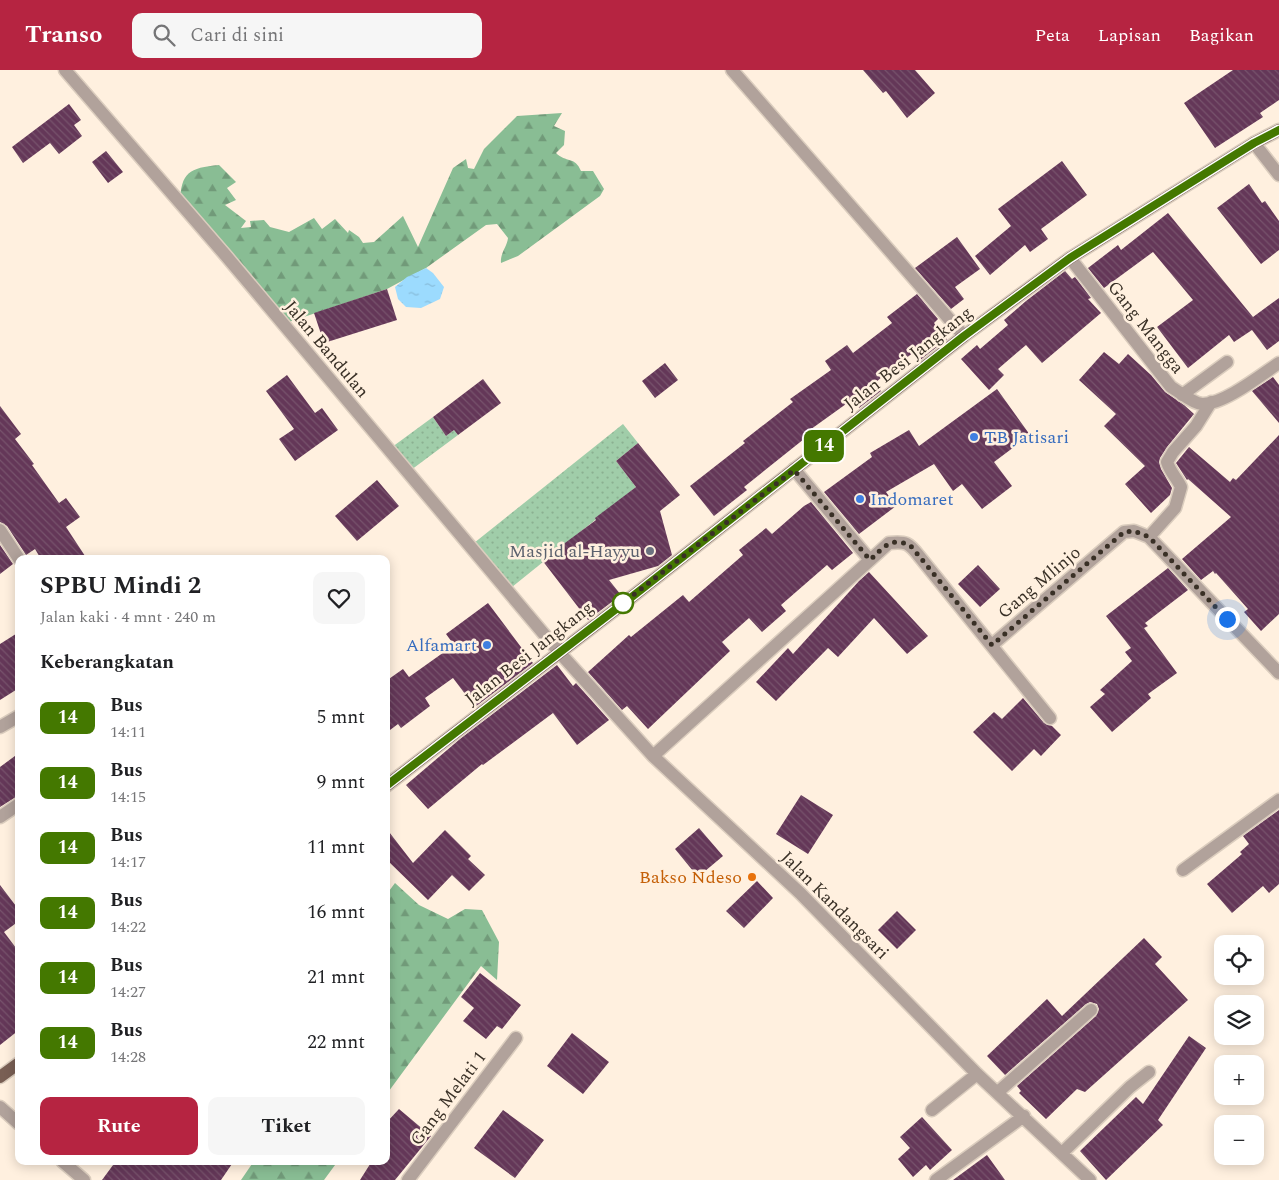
<!DOCTYPE html>
<html lang="id">
<meta charset="utf-8">
<style>
body{margin:0;font-family:Spectral,serif;background:#f6f6f6;color:#202124;height:100vh;display:flex;flex-direction:column;font-size:19px;white-space:nowrap}
*{box-sizing:border-box;margin:0}
p{font-size:16px;color:#757577}
.icon{flex:none;width:28px;height:28px;fill:none;stroke:currentColor;stroke-width:2;stroke-linecap:round;stroke-linejoin:round}
.map{position:relative;flex:1;overflow:hidden}
.sheet{position:absolute;left:15px;top:485px;width:375px;height:610px;display:flex;flex-direction:column;background:#fff;border-radius:10px;box-shadow:0 2px 12px #0003}
.sheet>*{flex:none}
.badge{padding:0 10px;border-radius:8px;font-size:18px;line-height:32px}
.tools{position:absolute;left:1214px;top:865px;display:grid;gap:10px}
.tools a{display:grid;place-items:center;width:50px;height:50px;border-radius:10px;background:#fff;box-shadow:0 2px 12px #0003;font-size:25px}
.you{position:absolute;width:25px;height:25px;margin:-12px;border:4px solid #fff;border-radius:50%;background:#1a73e8;box-shadow:0 0 0 8px #1a73e833}
.map>.badge{position:absolute;translate:-50% -50%;box-shadow:0 0 0 2px #fff}
h2{padding:0 25px;font-size:19px;line-height:45px}
.round{display:grid;place-items:center;flex:none;width:52px;height:52px;border-radius:10px;background:#f6f6f6}
.summary{display:flex;align-items:center;justify-content:space-between;height:85px;padding:0 25px}
h1{font-size:24px;font-weight:700;line-height:38px}
.cta{display:flex;gap:10px;margin-top:auto;padding:10px 25px}
.cta a{flex:1;height:58px;border-radius:10px;background:#b62441;color:#fff;font-size:20px;font-weight:700;line-height:58px;text-align:center}
.cta a+a{background:#f6f6f6;color:#202124}
ul{padding:0;list-style:none}
li{display:flex;align-items:center;gap:15px;height:65px;padding:0 25px}
li div{flex:1}
li b{display:block;font-size:19px}
li em{font-style:normal}
li .badge{min-width:55px;font-weight:700;text-align:center}
header{display:flex;align-items:center;gap:30px;box-sizing:border-box;height:70px;padding:0 25px;background:#b62441;color:#fff}
header strong{font-size:24px}
nav{display:flex;gap:28px;margin-inline-start:auto;font-size:18px}
.search{width:350px;height:45px;background:#f6f6f6;display:flex;align-items:center;gap:12px;box-sizing:border-box;padding:0 18px;border-radius:10px;color:#757577;font-size:19px}
.map>svg:first-child{display:block}
.grass{fill:url(#grass-dots)}
.forest{fill:url(#forest-firs)}
.water{fill:url(#water-ripples)}
.building{fill:url(#building-back-hatch)}
.lines{fill:none;stroke-linecap:round;stroke-linejoin:round}
.minor-casing{stroke:#dbcdbe;stroke-width:15}
.major-casing{stroke:#dbcdbe;stroke-width:15}
.minor{stroke:#b1a29b;stroke-width:12}
.major{stroke:#795f54;stroke-width:12}
.line-casing{stroke:#fff;stroke-width:11}
.line{stroke:#447800;stroke-width:8}
.walk{stroke:#393026;stroke-width:5;stroke-dasharray:0 9}
.shop-dot{fill:#3f7fe0;stroke:#fff0df;stroke-width:2}
.worship-dot{fill:#6b7280;stroke:#fff0df;stroke-width:2}
.stop-dot{fill:#fff;stroke:#447800;stroke-width:2.5}
.food-dot{fill:#e8710a;stroke:#fff0df;stroke-width:2}
.labels{text-anchor:middle;stroke-width:5;stroke-linejoin:round;paint-order:stroke}
.street-label{font-size:18px;fill:#393026;stroke:#fff0df}
.shop-label{font-size:18px;fill:#366cbe;stroke:#fff0df;text-anchor:start}
.worship-label{font-size:18px;fill:#5b616d;stroke:#fff0df;text-anchor:end}
.food-label{font-size:18px;fill:#c56008;stroke:#fff0df;text-anchor:end}
</style>
<header>
<strong>Transo</strong>
<div class="search"><svg class="icon" aria-label="search" viewBox="0 0 24 24"><circle cx="10" cy="10" r="6"/><path d="M15 15l6 6"/></svg>Cari di sini</div>
<nav><a>Peta</a><a>Lapisan</a><a>Bagikan</a></nav>
</header>
<div class="map">
<svg width="1279" height="1110" viewBox="0 0 1279 1110">
<defs>
<pattern id="grass-dots" width="8" height="8" patternUnits="userSpaceOnUse" patternTransform="scale(1.25)"><rect width="8" height="8" fill="#a0cda9"/><path d="M2 2h.1M6 6h.1" fill="none" stroke="#8bb091" stroke-width="1.8" stroke-linecap="round"/></pattern>
<pattern id="forest-firs" width="22" height="20" patternUnits="userSpaceOnUse" patternTransform="scale(1.25)"><rect width="22" height="20" fill="#89bd94"/><path d="M5 1l3.5 6h-7zM16 11l3.5 6h-7z" fill="#719a79"/></pattern>
<pattern id="water-ripples" width="26" height="14" patternUnits="userSpaceOnUse" patternTransform="scale(1.25)"><rect width="26" height="14" fill="#9cdbfe"/><path d="M2 4q2-2 4 0t4 0M15 11q2-2 4 0t4 0" fill="none" stroke="#87bcda"/></pattern>
<pattern id="building-back-hatch" width="6" height="6" patternUnits="userSpaceOnUse" patternTransform="scale(1.25)"><rect width="6" height="6" fill="#643758"/><path d="M-1 5l2 2M0 0l6 6M5-1l2 2" fill="none" stroke="#77536c"/></pattern>
</defs>
<rect width="100%" height="100%" fill="#fff0df"/>
<path class="grass" d="M433,347L446,366L454,360L458,365L407,403L388,380Z
M623,354L638,373L616,391L636,417L507,521L469,477Z"/>
<path class="forest" d="M562,43L554,56L565,61L564,75L556,83C566,93 575,86 581,101H593L604,119L600,126L518,186L501,193C500,183 507,177 508,168L497,154L486,155L426,198L387,219L283,254L180,133C181,102 189,98 219,95L236,112L227,118L236,130L225,135L246,151L241,158L251,157L250,151L264,150L270,157L289,162L314,148L322,159L335,149L348,163L349,160L359,167L363,173L374,172L403,146L418,177L453,98L466,89L468,98L474,99L484,79L517,46Z
M395,813L419,835L448,849L465,839L482,840L499,872L497,910L481,896L386,1025V825Z
M254,1091H338L324,1110H241Z"/>
<path class="water" d="M426,198L433,203L444,217L440,229L421,238L406,237L398,229L395,217L407,207Z"/>
<path class="building" d="M863,0H915L935,23L907,48L886,21L883,23Z
M1233,0H1279V30L1260,43L1263,47L1215,78L1184,33Z
M69,34L81,50L74,55L82,66L59,84L50,73L23,93L12,77Z
M106,81L123,102L108,113L92,92Z
M1062,91L1087,125L1041,159L1048,169L1030,182L1025,175L990,205L975,186L1011,156L998,139Z
M1249,114L1262,133L1265,131L1279,151V180L1261,194L1217,138Z
M1168,143L1253,247L1279,228V271L1267,280L1252,260L1234,272L1229,265L1188,298L1157,257L1193,230L1153,182L1104,218L1088,198L1118,175L1121,180Z
M957,167L980,199L955,217L964,229L951,239L915,198Z
M1065,201L1072,209L1075,207L1091,228L1088,229L1101,243L1042,293L1026,275L998,299L1004,305L989,320L961,289L977,275L980,279L1008,255L1004,250L1026,231Z
M387,219L397,250L324,273L314,243Z
M917,224L938,249L934,253L947,269L919,291L914,282L883,306L875,313L881,321L859,338L853,329L807,362L809,365L744,417L747,420L714,446L690,416L745,373L743,371L793,332L790,329L831,300L825,291L847,275L853,283L892,253L887,247Z
M1104,282L1119,294L1128,284L1151,305L1165,322L1184,335L1194,344L1167,377L1160,388L1159,392L1161,399L1172,418L1170,425L1151,443L1125,414L1145,396L1104,356L1116,344L1079,310Z
M665,293L678,310L655,328L642,311Z
M287,305L315,343L322,338L338,360L295,391L279,369L294,359L266,321Z
M1273,307L1279,315V353L1252,321Z
M483,309L501,333L458,365L454,360L446,366L433,347Z
M997,319L1030,365L994,392L1012,416L982,439L962,414L953,421L934,394L886,422L896,436L859,464L824,422L872,387L870,383L909,360L919,376Z
M0,336L21,364L15,369L34,394L32,395L59,433L66,428L80,447L66,457L87,489H41L35,479L26,485L7,456L0,452Z
M1279,365V544L1261,561L1244,542L1248,539L1216,503L1215,504L1213,501L1201,510L1182,489L1231,447L1188,409L1187,410L1176,393L1189,377L1230,412L1233,408L1236,410Z
M638,373L680,425L660,441L672,485L658,496L609,510L621,525L588,550L542,490L596,450L595,448L636,417L616,391Z
M377,410L399,436L357,471L335,446Z
M811,432L853,483L832,500L827,495L781,535L786,541L762,562L749,548L722,572L730,581L648,659L627,636L622,640L588,602L629,565L631,567L683,525L689,532L743,485L739,480L766,458L772,464L804,436Z
M0,475L13,494L0,504Z
M978,495L1000,519L980,537L958,514Z
M1168,498L1188,520L1145,553L1148,556L1144,558L1177,603L1148,624L1151,628L1112,662L1090,637L1105,624L1100,620L1132,591L1125,582L1131,578L1106,546Z
M869,502L928,566L907,584L874,548L838,587L828,578L776,631L756,612L788,578L793,584L859,511Z
M488,533L533,593L475,637L453,608L425,628L430,636L401,658L398,654L386,663V611L403,599L409,607L454,575L446,564Z
M19,562V618L0,630V574Z
M557,595L573,616L576,613L609,650L577,675L553,643L483,695L482,694L428,739L406,715L460,669Z
M1023,628L1044,653L1052,656L1061,665L1041,686L1034,679L1012,701L973,662L994,642L1002,649Z
M19,683V725L0,737V697Z
M801,725L833,745L808,784L776,764Z
M1279,740V814L1269,823L1263,816L1232,843L1207,814L1242,784L1240,782L1249,774L1243,766Z
M386,758L413,793L445,760L471,786L468,789L485,805L469,821L452,805L428,830L386,789Z
M699,758L723,786L698,807L675,779Z
M757,811L773,828L744,858L726,841Z
M0,815L19,840V851L4,862L19,882V960L0,975Z
M897,841L916,860L897,879L878,860Z
M1144,868L1162,887L1155,894L1188,930L1085,1022L1077,1019L1046,1049L1019,1023L1021,1021L1017,1016L1096,946L1099,939L1097,934L1090,932L1086,934L1005,1005L987,986L1047,929L1062,946Z
M480,903L521,935L502,959L497,956L486,969L463,951L474,938L461,927Z
M572,963L609,992L583,1024L547,996Z
M1189,966L1206,978L1158,1050L1163,1055L1106,1110L1080,1081L1136,1027L1143,1034Z
M399,1039L431,1066L395,1110H360L372,1091H386V1053Z
M503,1040L544,1070L515,1108L474,1078Z
M922,1047L952,1080L930,1100L926,1095L913,1107L898,1089L910,1078L900,1067Z
M987,1085L1005,1110H953Z
M116,1091H234L221,1110H102Z"/>
<g class="lines">
<defs>
<path id="minor" d="M65,0L227,187L559,582L653,686L800,823L977,1004L1090,1110
M732,0L964,266
M1254,73L1279,105
M1070,188L1171,317C1180,322 1192,333 1202,334C1223,335 1261,305 1279,293
M1182,325L1227,292
M794,399L870,490
M0,460L19,489
M1149,467L1175,438L1181,417C1177,408 1170,402 1167,392L1173,382L1196,356L1211,332
M992,575L1124,462L1134,461L1149,467L1279,603
M0,657L19,646
M653,686L889,473C906,471 909,473 919,486L1050,648
M0,747L19,734
M1183,800L1279,730
M998,1022L1091,940
M0,1037L19,1054
M932,1040L977,1004
M1062,1083L1130,1017L1149,1002
M62,1091L84,1110
M408,1110L516,968
M936,1110L1024,1046"/>
<path id="major" d="M386,716L633,526L964,266L1070,188L1254,73L1279,60
M0,1007L19,993"/>
</defs>
<use href="#minor" class="minor-casing"/>
<use href="#major" class="major-casing"/>
<use href="#minor" class="minor"/>
<use href="#major" class="major"/>
</g>
<g class="lines">
<defs>
<path id="line" d="M386,716L633,526L964,266L1070,188L1254,73L1279,60"/>
</defs>
<use href="#line" class="line-casing"/>
<use href="#line" class="line"/>
<path class="walk" d="M623,533L618,537L794,400L870,490C884,477 890,467 910,475L992,575L1124,462L1134,461L1149,467L1227,549"/>
</g>
<g class="shop-dot">
<circle cx="974" cy="367" r="5"/>
<circle cx="860" cy="429" r="5"/>
<circle cx="487" cy="575" r="5"/>
</g>
<circle class="worship-dot" cx="650" cy="481" r="5"/>
<circle class="stop-dot" cx="623" cy="533" r="10"/>
<circle class="food-dot" cx="752" cy="807" r="5"/>
<g class="labels">
<g class="street-label">
<text transform="translate(1146 257) rotate(52)" y="6">Gang Mangga</text>
<text transform="translate(327 279) rotate(50)" y="6">Jalan Bandulan</text>
<text transform="translate(908 288) rotate(-38)" y="6">Jalan Besi Jangkang</text>
<text transform="translate(1039 512) rotate(-40)" y="6">Gang Mlinjo</text>
<text transform="translate(529 583) rotate(-38)" y="6">Jalan Besi Jangkang</text>
<text transform="translate(835 835) rotate(45)" y="6">Jalan Kandangsari</text>
<text transform="translate(448 1028) rotate(-53)" y="6">Gang Melati 1</text>
</g>
<g class="shop-label">
<text x="984" y="373">TB Jatisari</text>
<text x="870" y="435">Indomaret</text>
<text x="477" y="581" text-anchor="end">Alfamart</text>
</g>
<g class="worship-label">
<text x="640" y="487">Masjid al-Hayyu</text>
</g>
<g class="food-label">
<text x="742" y="813">Bakso Ndeso</text>
</g>
</g>
</svg>
<div class="tools">
<a><svg class="icon" aria-label="locate" viewBox="0 0 24 24"><circle cx="12" cy="12" r="6"/><path d="M12 2v4M12 18v4M2 12h4M18 12h4"/></svg></a>
<a><svg class="icon" aria-label="layers" viewBox="0 0 24 24"><path d="M12 4l9 5-9 5-9-5zM3 14l9 5 9-5"/></svg></a>
<a>+</a>
<a>−</a>
</div>
<div class="you" style="left:1227px;top:549px"></div>
<b class="badge" style="left:824px;top:376px;background:#447800;color:#fff">14</b>
<section class="sheet">
<div class="summary"><div><h1>SPBU Mindi 2</h1><p>Jalan kaki · 4 mnt · 240 m</p></div><a class="round"><svg class="icon" aria-label="heart" viewBox="0 0 24 24"><path d="M12 20l-8-8c-3-5 5-10 8-4 3-6 11-1 8 4z"/></svg></a></div>
<h2>Keberangkatan</h2>
<ul>
<li><span class="badge" style="background:#447800;color:#fff">14</span><div><b>Bus</b><p>14:11</p></div><em>5 mnt</em></li>
<li><span class="badge" style="background:#447800;color:#fff">14</span><div><b>Bus</b><p>14:15</p></div><em>9 mnt</em></li>
<li><span class="badge" style="background:#447800;color:#fff">14</span><div><b>Bus</b><p>14:17</p></div><em>11 mnt</em></li>
<li><span class="badge" style="background:#447800;color:#fff">14</span><div><b>Bus</b><p>14:22</p></div><em>16 mnt</em></li>
<li><span class="badge" style="background:#447800;color:#fff">14</span><div><b>Bus</b><p>14:27</p></div><em>21 mnt</em></li>
<li><span class="badge" style="background:#447800;color:#fff">14</span><div><b>Bus</b><p>14:28</p></div><em>22 mnt</em></li>
</ul>
<div class="cta"><a>Rute</a><a>Tiket</a></div>
</section>
</div>
